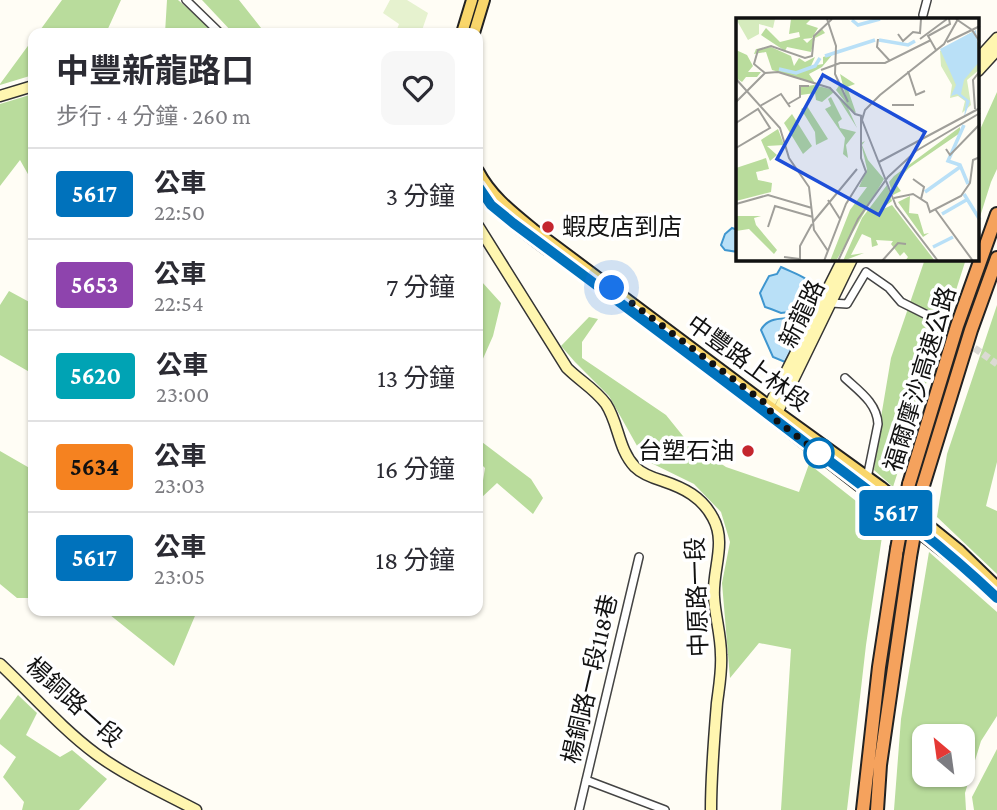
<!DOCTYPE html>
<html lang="zh-TW">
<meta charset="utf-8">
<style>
body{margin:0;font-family:"Crimson Pro","Noto Sans TC",serif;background:#f7f7f7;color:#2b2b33;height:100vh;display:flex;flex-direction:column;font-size:26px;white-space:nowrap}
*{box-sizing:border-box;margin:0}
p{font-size:23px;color:#7c7c81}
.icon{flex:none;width:38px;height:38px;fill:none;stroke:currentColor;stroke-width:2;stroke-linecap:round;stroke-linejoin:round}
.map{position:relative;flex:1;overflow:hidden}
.sheet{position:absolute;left:28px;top:28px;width:455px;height:588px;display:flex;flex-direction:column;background:#fff;border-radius:14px;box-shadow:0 2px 5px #0004}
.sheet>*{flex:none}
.badge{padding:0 14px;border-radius:5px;font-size:24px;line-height:46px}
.needle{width:46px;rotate:331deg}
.controls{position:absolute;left:912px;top:724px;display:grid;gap:14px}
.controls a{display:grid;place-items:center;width:63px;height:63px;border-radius:14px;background:#fff;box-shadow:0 2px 5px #0004;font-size:35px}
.you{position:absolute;width:35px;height:35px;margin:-18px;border:5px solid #fff;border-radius:50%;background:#1a73e8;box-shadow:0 0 0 10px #1a73e833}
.map>.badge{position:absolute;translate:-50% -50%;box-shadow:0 0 0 4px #fff}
.round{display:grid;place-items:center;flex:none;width:74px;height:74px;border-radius:14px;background:#f7f7f7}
.overview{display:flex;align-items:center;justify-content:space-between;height:119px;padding:0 28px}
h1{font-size:33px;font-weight:700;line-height:52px}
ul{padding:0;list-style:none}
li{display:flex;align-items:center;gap:21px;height:91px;padding:0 28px;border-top:2px solid #e1e1e2}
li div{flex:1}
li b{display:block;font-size:26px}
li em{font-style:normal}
li .badge{min-width:77px;font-weight:700;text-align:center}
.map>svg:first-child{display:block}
.forest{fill:#b9dc9c;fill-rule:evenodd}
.pitch{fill:#e6f2cf}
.water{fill:#b9e0f7;stroke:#3f96cf;stroke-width:2}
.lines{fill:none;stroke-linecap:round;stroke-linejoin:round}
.street-tunnel{stroke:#dbdad3;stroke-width:7;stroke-dasharray:7 3.5;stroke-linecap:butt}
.street-casing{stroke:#444;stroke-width:10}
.secondary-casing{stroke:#333;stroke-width:13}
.primary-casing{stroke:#222;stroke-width:14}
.highway-casing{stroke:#222;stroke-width:16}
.street{stroke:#fff;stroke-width:7}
.secondary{stroke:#fff6b0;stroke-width:10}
.primary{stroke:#f9d66b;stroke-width:10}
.highway{stroke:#f5a25d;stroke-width:12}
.highway-bridge-casing{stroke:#222;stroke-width:16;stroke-linecap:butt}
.highway-bridge{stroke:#f5a25d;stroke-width:12}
.line-casing{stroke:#fff;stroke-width:16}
.line{stroke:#0072bc;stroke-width:10}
.walk{stroke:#111;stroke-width:7;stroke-dasharray:0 12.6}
.poi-dot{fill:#c4262e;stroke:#fff;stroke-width:2.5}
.stop-dot{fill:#fff;stroke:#0072bc;stroke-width:3.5}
.labels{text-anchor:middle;stroke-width:7;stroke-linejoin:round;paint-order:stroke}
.poi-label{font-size:24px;fill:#111;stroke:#fff;text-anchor:start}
.street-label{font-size:24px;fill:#111;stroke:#fff}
.inset-river{fill:none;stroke:#b9e0f7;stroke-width:3.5}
.inset-road{fill:none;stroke:#a09f9a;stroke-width:2}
.view{fill:#1d4ed8;fill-opacity:0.15;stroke:#1d4ed8;stroke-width:3.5}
.inset-edge{fill:none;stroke:#111;stroke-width:3.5}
</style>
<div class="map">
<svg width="997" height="810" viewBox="0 0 997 810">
<rect width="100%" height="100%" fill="#fffdf5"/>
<path class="forest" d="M62,0H121L106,33H38Z
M167,0H178L199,18L214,33H165Z
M202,0H239L265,33H233Z
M33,39V75L0,85V84Z
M997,92V169L991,182L978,223V134Z
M33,94V183L20,160L0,186V104Z
M925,259H966L893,487L874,470L878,435L891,358Z
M478,281L482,282L501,303L493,336L478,370Z
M9,291L33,304V374L0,355V305Z
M997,305V462L986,506L997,511V574L937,517L947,454Z
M589,317L598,319L582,342V358L666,415L687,441L726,467L799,492L809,464L884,523L866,645L847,810H781L791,649L759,643L730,678L722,583L730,542L721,512L694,484L645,460L609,396L575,362L561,346Z
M478,439L531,479L543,498L533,514L497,483L480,499L485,468L478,461Z
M0,451L33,470V598H17L0,584Z
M929,552L997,612V716L981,741L965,793L966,810H894L901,719ZM924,737H962V775H924Z
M105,611H197L174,666Z
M18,695L37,713L26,735L60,757L72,750L107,779L79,810H22L24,802L3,777L16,757L0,744V720Z
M997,749V810H974L972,797Z"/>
<path class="pitch" d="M390,0H407L428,13L421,33H398L396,32L399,24L383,13Z"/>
<path class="water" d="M732,228L738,230V252L725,250L721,245L725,234Z
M781,267C798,275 810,277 819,294L809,316L789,312L781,313L771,309L765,307L760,293L769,276L777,274Z
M790,318L797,319L805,324L785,362L773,357L761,330C767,318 779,319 790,318Z"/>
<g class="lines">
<path class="street-tunnel" d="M927,315L956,335
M966,342L997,364"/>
<defs>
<path id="street" d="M186,0L220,33
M923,15L927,0
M831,303L847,304L866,272L889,288L901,302L927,315
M845,378C859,391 877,403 878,424L867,478
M586,780L665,810
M579,810L639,557"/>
<path id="secondary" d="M978,59L997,38
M978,71L997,50
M0,96L33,86
M478,226L567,368C580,381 595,389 606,404C619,424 618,449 635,467C642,474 653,478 663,481C684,488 702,497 713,518C727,543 712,570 714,597C715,616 721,635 721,655C722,671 719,687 717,703C714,739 711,774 711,810
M771,413L769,406L843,259
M772,417L778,411L852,259
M0,664C32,694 61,728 96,754C126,776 162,792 196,810"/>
<path id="primary" d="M462,33L472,0
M474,33L484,0
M478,171C491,196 512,212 534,230L769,406L881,487L960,551L997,587
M478,186C495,213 523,231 548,250
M757,406L965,568L997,598"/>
<path id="highway" d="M909,484L957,326L997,214
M922,489L971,330L997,258
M863,810L879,667L897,549
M877,810L880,765L910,557"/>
</defs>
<use href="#street" class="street-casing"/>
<use href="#secondary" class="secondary-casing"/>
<use href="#primary" class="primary-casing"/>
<use href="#highway" class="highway-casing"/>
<use href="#street" class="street"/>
<use href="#secondary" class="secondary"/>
<use href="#primary" class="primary"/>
<use href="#highway" class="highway"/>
<defs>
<path id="highway-bridge" d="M897,549L909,484
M910,557L922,489"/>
</defs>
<use href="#highway-bridge" class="highway-bridge-casing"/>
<use href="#highway-bridge" class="highway-bridge"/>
</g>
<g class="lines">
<defs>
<path id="line" d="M478,186L491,205L513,223C610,295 707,367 803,441C869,491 937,540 997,598"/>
</defs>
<use href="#line" class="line-casing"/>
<use href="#line" class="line"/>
<path class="walk" d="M612,288L769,406L772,417L819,453"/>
</g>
<g class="poi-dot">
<circle cx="548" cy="227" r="7"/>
<circle cx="748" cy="451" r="7"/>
</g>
<circle class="stop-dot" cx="819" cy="453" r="14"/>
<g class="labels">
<g class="poi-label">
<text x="562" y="235">蝦皮店到店</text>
<text x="734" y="459" text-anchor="end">台塑石油</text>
</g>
<g class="street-label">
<text transform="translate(802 314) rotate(-64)" y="8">新龍路</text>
<text transform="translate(748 363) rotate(36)" y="8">中豐路上林段</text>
<text transform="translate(920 379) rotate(-73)" y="8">福爾摩沙高速公路</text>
<text transform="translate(697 597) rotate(-92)" y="8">中原路一段</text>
<text transform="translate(590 679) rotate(-77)" y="8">楊銅路一段118巷</text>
<text transform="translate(74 702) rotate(42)" y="8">楊銅路一段</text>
</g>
</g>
<g transform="translate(736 18)">
<rect width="243" height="243" fill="#fffdf5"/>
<path d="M0,1H39L37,10L23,6V16L12,22ZM236,14L243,27V52L231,62L235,87L226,95L229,83L222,78L214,80L216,67L205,48L204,33Z" fill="#d5ebbd"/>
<path d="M55,1H75L70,6L82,10L76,20L67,21L71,25L86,11L89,15L79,20L75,34L51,29L49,33L25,17L30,10L44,24L64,19L63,14L53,16ZM35,29L55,38L58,48L63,40L69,44L79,39L75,48L87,46V39L97,36L86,49L73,56L79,65L36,52L30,34L18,36L20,31ZM0,32L11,37L17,48L12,54H25L21,59H10L6,64L0,60ZM104,56L119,66L111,69L120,95L112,90L121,110L99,75L111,86L100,72L104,66L110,79ZM78,67L94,71L98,74L86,84L80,82L79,75L65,77V69ZM95,79L106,101L102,104L104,110L120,114L110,127L112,140L107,136L109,120L89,91L95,88L92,81ZM71,88L92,121L80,127L79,114L65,91ZM56,96L76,128L67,136L48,105ZM224,109V115L173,150L159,165L165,173L157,177L153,164L158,158ZM42,111L48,127L31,128L41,137L34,143L25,122ZM129,123L126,127L132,142L148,161L100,243H94L114,192L131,169H123L131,151L125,125ZM30,140L33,151L20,154L22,162L36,165L35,174L0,183V150ZM151,167L156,183L141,194L156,187L199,243H169L172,239L168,234L164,238L155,226L157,223L140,222L142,227L136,229L135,220L126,216L115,237L128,235L107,243L126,200ZM174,178L173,195L182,196L188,216L193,215L187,219L162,184ZM0,198H25L18,200L20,207L41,232L38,236L13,211L0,213Z" fill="#b9dc9c"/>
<path d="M240,12L243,44L228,62L225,76L234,83L228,100L230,83L221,76L215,78L220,67L204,31Z" fill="#b9e0f7"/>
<path class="inset-river" d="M116,2L122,7L144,1M143,22L172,27L179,23M89,38L139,22M43,51L60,55L79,48L84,40M228,107L212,143L224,147L232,166M189,174L224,149M228,176L244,202M206,196L232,181M197,229L217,219"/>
<path class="inset-road" d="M91,1L100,28L99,56L112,84M220,1L236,12L244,24M162,16L167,23L177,14L184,15L185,1M142,21L141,29L154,43M184,21L211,1M211,24L244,8M200,32L192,18L214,6L213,1M85,52L104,45H149L195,22M172,53L180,77L189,73M29,55L18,46L22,32L35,28L69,40L76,38L78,18L96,1M0,61L44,110L53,140L73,169L78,212L92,233M0,84L29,55L42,54L94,70L119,96L126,98M52,86L64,79V68H73M156,87H178M24,88L45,76L54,89M239,91L237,62L244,53M0,105L22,91L34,110L0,130M210,131L214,137L244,106M143,144L244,90M177,161L188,169L185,181M158,180L177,176L191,185L194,194L225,178L234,165L237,142L244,139M92,182L104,201M0,186L32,177L76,190M199,191L237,243M77,204L121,151M32,209L39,188L77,199M48,239L64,241V228L76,206M88,243L110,186L130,154L125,140V98M102,243L122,201L152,159L180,133L244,95M146,243L162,225L170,226M202,243L160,188L126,102L129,92L144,77L208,26L222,1"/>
<path class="view" d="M87,57L189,114L143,197L41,141Z"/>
<rect width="243" height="243" class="inset-edge"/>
</g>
</svg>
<div class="controls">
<a><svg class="needle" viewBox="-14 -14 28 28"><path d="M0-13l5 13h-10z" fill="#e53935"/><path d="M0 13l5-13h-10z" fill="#7c7c81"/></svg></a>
</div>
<div class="you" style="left:612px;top:288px"></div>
<b class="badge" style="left:896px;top:513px;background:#0072bc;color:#fff">5617</b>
<section class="sheet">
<div class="overview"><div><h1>中豐新龍路口</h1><p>步行 · 4 分鐘 · 260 m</p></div><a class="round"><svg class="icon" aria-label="heart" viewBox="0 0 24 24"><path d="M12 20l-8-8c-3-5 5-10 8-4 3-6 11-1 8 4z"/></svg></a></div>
<ul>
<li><span class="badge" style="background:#0072bc;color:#fff">5617</span><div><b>公車</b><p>22:50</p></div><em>3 分鐘</em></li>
<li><span class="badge" style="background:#8e44ad;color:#fff">5653</span><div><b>公車</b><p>22:54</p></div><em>7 分鐘</em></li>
<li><span class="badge" style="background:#00a3b4;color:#fff">5620</span><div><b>公車</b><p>23:00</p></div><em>13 分鐘</em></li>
<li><span class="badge" style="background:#f58220;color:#111">5634</span><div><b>公車</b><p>23:03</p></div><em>16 分鐘</em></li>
<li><span class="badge" style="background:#0072bc;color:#fff">5617</span><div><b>公車</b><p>23:05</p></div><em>18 分鐘</em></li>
</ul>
</section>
</div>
